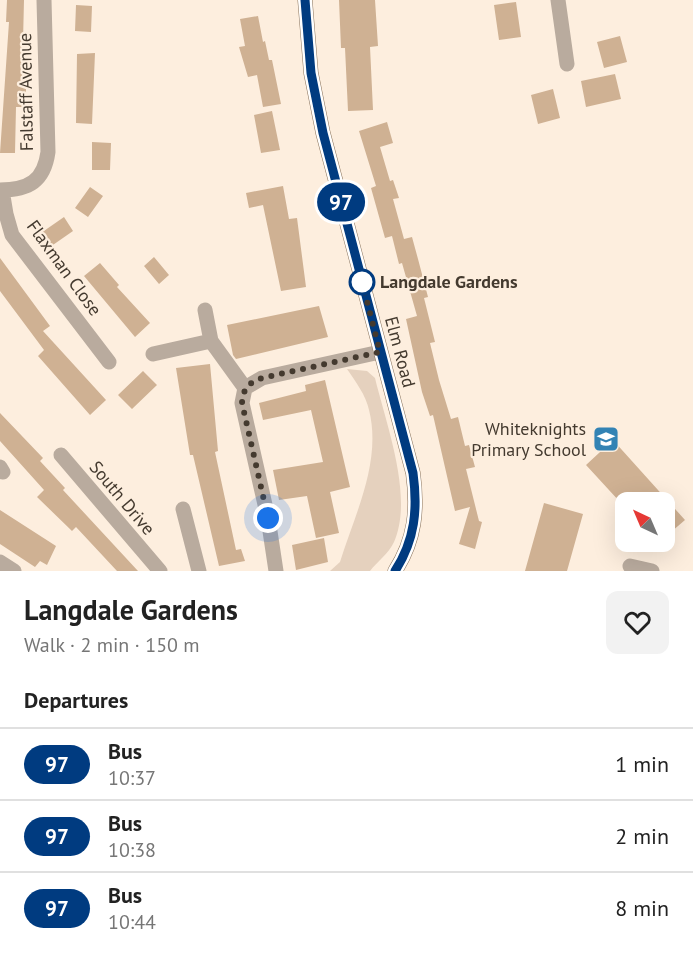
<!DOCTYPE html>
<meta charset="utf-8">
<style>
body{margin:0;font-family:"PT Sans",sans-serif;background:#f2f2f2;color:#222;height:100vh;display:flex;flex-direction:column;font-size:22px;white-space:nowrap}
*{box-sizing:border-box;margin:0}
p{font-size:20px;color:#767676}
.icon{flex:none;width:33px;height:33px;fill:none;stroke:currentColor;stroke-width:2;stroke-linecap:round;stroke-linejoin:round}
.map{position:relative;height:571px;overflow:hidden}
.side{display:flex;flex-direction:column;background:#fff;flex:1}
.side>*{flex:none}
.badge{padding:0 12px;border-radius:20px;font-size:21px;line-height:39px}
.needle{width:39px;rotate:316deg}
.fabs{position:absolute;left:615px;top:492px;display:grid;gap:12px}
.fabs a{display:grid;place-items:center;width:60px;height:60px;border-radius:12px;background:#fff;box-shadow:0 6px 24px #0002;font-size:30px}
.you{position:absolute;width:30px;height:30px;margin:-15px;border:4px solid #fff;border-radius:50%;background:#1a73e8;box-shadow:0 0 0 9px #1a73e833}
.map>.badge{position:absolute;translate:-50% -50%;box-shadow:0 0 0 3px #fff}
h2{padding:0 24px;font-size:22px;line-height:54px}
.round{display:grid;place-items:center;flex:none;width:63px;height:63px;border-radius:12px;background:#f2f2f2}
.overview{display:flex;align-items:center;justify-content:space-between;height:102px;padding:0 24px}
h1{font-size:28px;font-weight:600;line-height:45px}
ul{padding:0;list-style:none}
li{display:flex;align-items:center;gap:18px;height:72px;padding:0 24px;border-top:2px solid #e0e0e0}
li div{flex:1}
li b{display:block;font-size:22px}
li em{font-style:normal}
li .badge{min-width:66px;font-weight:700;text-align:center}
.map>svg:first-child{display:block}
.green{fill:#e5d1be}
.building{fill:#cfb193}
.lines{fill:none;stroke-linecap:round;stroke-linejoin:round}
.minor{stroke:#b9ab9e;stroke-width:15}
.major{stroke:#89725a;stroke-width:15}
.line-casing{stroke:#fff;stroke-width:14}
.line{stroke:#003b80;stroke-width:9}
.walk{stroke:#443a2f;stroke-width:6;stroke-dasharray:0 10.8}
.stop-dot{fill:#fff;stroke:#003b80;stroke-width:3}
.labels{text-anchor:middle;stroke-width:4.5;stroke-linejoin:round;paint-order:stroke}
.street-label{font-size:18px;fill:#443a2f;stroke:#fdeede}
.stop-label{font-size:18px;font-weight:bold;fill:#443a2f;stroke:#fdeede;text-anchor:start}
.poi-label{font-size:18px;fill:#443a2f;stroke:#fdeede;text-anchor:end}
</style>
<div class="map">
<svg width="693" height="571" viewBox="0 0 693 571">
<rect width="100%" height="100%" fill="#fdeede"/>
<path class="green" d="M347,369L367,371L375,378C386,424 414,497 394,542C389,553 377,562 370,571H330L340,562C355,514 382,461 369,410C366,395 355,381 347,369Z"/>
<path class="building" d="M7,0H24L22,83H26V95L25,107H16L15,153H0L9,22H6Z
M339,0H375L378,46L370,47L373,110L348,111L345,48H341Z
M516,2L521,37L499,40L494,5Z
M76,5L92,6L91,32L75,31Z
M258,16L263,42L265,41L269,60H272L281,104L263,107L257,75L248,77L239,47L245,46L240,19Z
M620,36L627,62L604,68L597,42Z
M95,53L92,124L76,123L77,54Z
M615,74L621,99L586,107L581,81Z
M553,89L560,118L538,124L531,95Z
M272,111L280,150L261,153L254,115Z
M387,122L393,143L380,147L390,181L393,180L399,198L393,199L404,239L412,237L418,259L428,297L424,298L435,342L430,343L439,380L451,419L458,417L465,446L469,445L475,467L466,469L479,521L482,522L475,549L459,544L470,507L455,511L433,415L430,416L422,392L406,319L417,316L402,263L399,264L392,236L385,238L371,188L376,186L359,131Z
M92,142L111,143L110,170H92Z
M283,186L289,219L297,218L306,287L281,291L263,205L249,208L246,193Z
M90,187L103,196L88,217L75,208Z
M64,217L73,231L50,247L41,233Z
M154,257L169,275L159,284L144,266Z
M0,258L50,326L43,331L106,400L90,415L38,356L44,350L0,291Z
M100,263L119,285L117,287L150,323L135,337L84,276Z
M319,306L328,337L236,359L233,355L227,325Z
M210,364L218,451L215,452L236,550L241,549L245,561L219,566L193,455H190L176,368Z
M143,371L157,385L132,409L118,395Z
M325,380L350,487L330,492L339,533L316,538L307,496L279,500L273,470L323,462L311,410L263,420L259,403L306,391L305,385Z
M0,413L43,458L40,461L65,488L63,490L138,571H117L76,527L72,531L37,497L44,490L0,441Z
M613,440L685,520L664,538V502H620L586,465Z
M544,503L583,514L567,571H525Z
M0,510L56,546L47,565L40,561L35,567L0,544Z
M324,538L328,562L296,570L292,545Z"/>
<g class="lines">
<path class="minor" d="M558,0L567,64
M0,190C29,190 44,181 48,152L44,0
M2,190L6,214L12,235L109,362
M205,310L211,341
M153,354L211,341L245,388
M61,455L160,571
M0,467L3,472
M183,509L199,571
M0,562L14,571
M630,566L652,571
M276,571L268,518L242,403L245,388L262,378L380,352"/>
<path class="major" d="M305,0L311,73L323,133L413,473C418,510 415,540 395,571"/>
</g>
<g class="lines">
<defs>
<path id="line" d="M305,0L311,73L323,133L413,473C418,509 415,540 395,571"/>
</defs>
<use href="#line" class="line-casing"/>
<use href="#line" class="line"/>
<path class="walk" d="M268,518L242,403C243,389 248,383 262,378L380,352L362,282"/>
</g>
<defs>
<symbol id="school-square" viewBox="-11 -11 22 22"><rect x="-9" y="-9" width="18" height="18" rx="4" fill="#3383b4" stroke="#fdeede"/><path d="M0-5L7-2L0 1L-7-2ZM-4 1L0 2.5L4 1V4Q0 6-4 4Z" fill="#fff"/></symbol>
</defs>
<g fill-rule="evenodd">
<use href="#school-square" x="591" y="424" width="30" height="30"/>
</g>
<circle class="stop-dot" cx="362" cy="282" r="12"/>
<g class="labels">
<g class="street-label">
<text transform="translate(26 92) rotate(-91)" y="6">Falstaff Avenue</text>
<text transform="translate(64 268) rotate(54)" y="6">Flaxman Close</text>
<text transform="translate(400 352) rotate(75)" y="6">Elm Road</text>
<text transform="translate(122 498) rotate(50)" y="6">South Drive</text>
</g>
<g class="stop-label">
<text x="380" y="288">Langdale Gardens</text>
</g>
<g class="poi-label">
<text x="586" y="435">Whiteknights<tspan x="586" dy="21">Primary School</tspan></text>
</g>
</g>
</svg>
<div class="fabs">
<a><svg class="needle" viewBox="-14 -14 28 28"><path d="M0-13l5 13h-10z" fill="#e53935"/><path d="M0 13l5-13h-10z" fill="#767676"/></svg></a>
</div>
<div class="you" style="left:268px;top:518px"></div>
<b class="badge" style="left:341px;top:202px;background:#003b80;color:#fff">97</b>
</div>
<section class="side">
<div class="overview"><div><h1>Langdale Gardens</h1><p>Walk · 2 min · 150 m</p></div><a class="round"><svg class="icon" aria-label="heart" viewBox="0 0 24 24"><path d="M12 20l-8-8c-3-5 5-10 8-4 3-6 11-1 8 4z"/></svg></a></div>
<h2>Departures</h2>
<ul>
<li><span class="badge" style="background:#003b80;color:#fff">97</span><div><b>Bus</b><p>10:37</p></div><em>1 min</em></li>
<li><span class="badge" style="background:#003b80;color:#fff">97</span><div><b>Bus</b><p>10:38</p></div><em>2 min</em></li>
<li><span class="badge" style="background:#003b80;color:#fff">97</span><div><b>Bus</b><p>10:44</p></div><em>8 min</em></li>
</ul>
</section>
